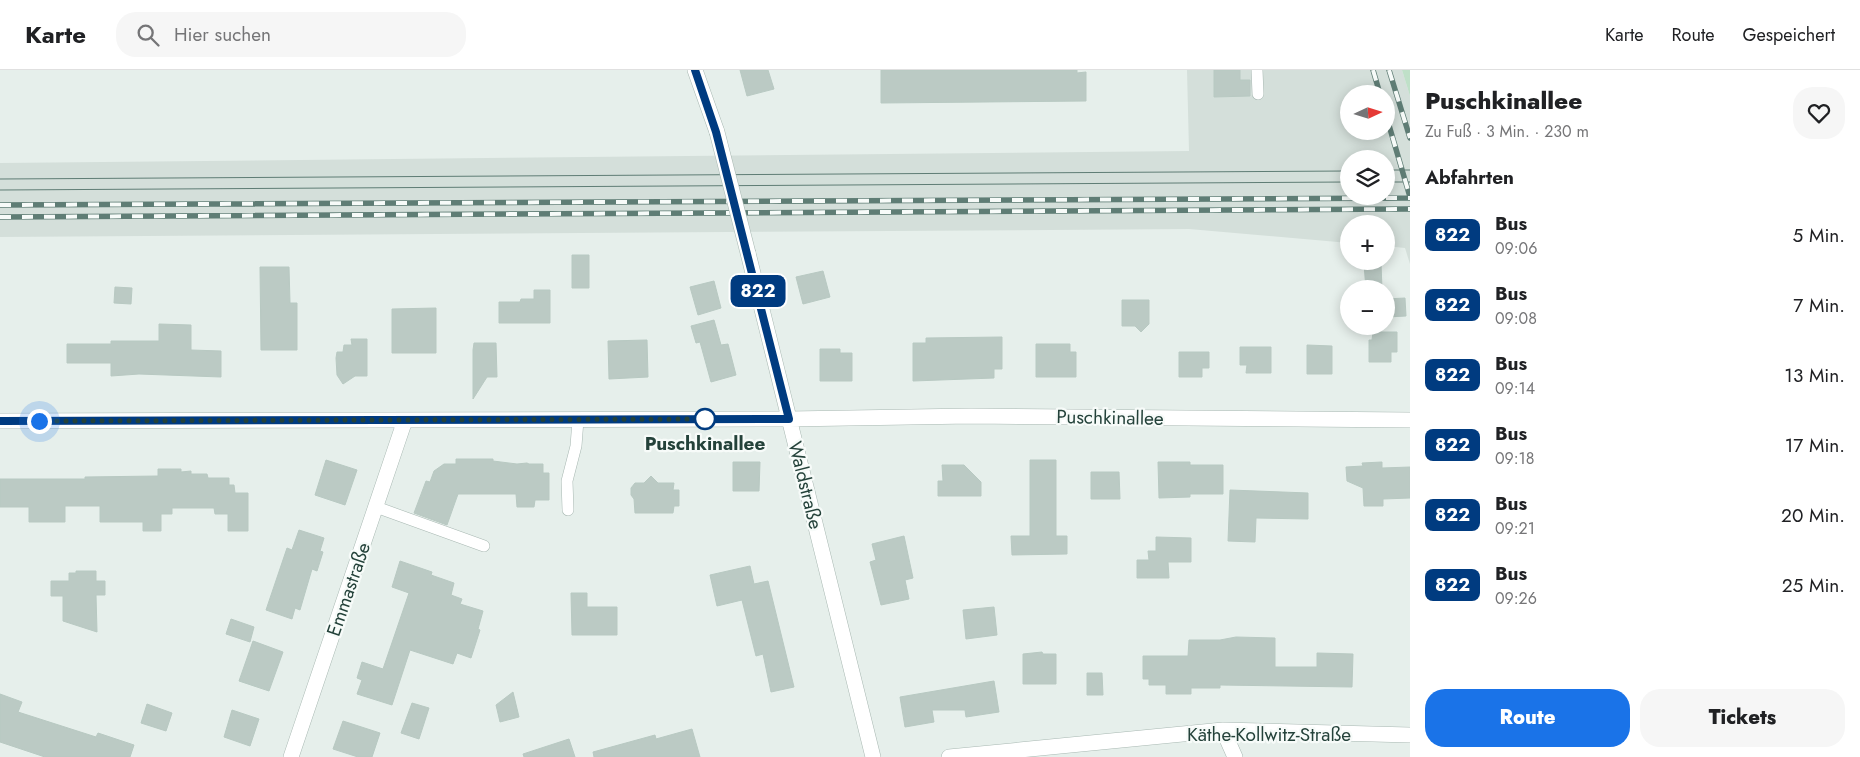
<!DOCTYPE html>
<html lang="de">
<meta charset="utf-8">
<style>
body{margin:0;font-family:Jost,sans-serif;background:#f6f6f6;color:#202124;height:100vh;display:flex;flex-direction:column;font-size:19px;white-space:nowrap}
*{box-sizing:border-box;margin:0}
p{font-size:16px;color:#757577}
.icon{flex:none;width:28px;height:28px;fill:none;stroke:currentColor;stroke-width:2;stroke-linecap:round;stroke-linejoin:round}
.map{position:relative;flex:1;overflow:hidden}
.details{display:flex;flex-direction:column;background:#fff;width:450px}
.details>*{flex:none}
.badge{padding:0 10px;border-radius:8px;font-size:18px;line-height:32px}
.needle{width:32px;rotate:86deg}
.buttons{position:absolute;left:1340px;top:15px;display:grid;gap:10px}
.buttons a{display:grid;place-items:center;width:55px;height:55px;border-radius:50%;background:#fff;box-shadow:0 2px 12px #0003;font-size:25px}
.you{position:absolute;width:25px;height:25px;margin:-12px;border:4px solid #fff;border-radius:50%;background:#1a73e8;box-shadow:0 0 0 8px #1a73e833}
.map>.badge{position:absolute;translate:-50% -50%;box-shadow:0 0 0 2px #fff}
h2{padding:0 15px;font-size:19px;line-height:45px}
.round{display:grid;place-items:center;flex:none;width:52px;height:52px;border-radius:20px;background:#f6f6f6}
.head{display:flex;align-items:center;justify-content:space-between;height:85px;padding:0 15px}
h1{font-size:24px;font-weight:800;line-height:38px}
.action{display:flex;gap:10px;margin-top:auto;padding:10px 15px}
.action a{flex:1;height:58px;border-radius:20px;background:#1a73e8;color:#fff;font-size:20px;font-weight:800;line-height:58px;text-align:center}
.action a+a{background:#f6f6f6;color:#202124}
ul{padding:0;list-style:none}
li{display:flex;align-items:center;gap:15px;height:70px;padding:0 15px}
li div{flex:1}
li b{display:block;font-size:19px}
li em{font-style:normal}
li .badge{min-width:55px;font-weight:700;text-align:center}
header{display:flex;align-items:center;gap:30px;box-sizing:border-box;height:70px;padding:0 25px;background:#fff;border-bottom:1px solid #e0e0e0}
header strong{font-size:24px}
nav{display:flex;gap:28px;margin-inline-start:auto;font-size:18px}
.search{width:350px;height:45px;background:#f6f6f6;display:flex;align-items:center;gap:12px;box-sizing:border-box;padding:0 18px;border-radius:20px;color:#757577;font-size:19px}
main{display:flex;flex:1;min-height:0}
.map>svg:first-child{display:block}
.built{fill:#d4dfda;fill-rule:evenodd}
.green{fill:#bfe0c8}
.building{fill:#bbcac4;stroke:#b8c9c2}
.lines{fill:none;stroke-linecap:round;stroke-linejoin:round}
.lane-casing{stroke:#a8b8b2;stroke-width:12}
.street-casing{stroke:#a8b8b2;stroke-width:16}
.lane{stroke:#fff;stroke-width:11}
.street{stroke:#fff;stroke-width:15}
.tram{stroke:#5f7d75;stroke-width:1}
.rail-casing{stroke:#5f7d75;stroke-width:5.5}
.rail{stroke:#f7fbf9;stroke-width:4;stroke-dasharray:11;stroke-linecap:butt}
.street-bridge-casing{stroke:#a8b8b2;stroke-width:16;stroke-linecap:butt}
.street-bridge{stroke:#fff;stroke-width:15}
.line-casing{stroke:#fff;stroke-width:11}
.line{stroke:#003b80;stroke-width:8}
.walk{stroke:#24423a;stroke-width:5;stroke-dasharray:0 9}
.stop-dot{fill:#fff;stroke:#003b80;stroke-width:2.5}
.labels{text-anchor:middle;stroke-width:4.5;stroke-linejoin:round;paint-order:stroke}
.street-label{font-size:19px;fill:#24423a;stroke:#f7fbf9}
.stop-label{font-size:19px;font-weight:bold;fill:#24423a;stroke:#f7fbf9}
</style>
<header>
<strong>Karte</strong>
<div class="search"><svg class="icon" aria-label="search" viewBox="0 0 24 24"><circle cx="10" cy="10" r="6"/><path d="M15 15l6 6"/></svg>Hier suchen</div>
<nav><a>Karte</a><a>Route</a><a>Gespeichert</a></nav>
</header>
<main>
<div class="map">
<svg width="1410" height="687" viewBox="0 0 1410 687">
<rect width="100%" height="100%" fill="#e6efeb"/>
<path class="built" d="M1187,0H1402L1410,26V194L1405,178L1386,176V154H1349V173L1189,159L0,167V93L1189,81ZM1349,24H1386V61H1349ZM1349,89H1386V126H1349Z"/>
<path class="green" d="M1402,0H1410V26Z"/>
<path class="building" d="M740,0H768L774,19L747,26Z
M881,0H1077V3L1086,2V31L881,33Z
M1214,0H1240V10H1250V26L1214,27Z
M572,185H589V218H572Z
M1364,194H1381L1382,219H1366Z
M260,197H289L290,233H297V280H261Z
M823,201L830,227L803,234L796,207Z
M714,211L721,238L698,245L690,217Z
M115,217L132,218L131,234L114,233Z
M534,220H550V253H499V232H520L521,229H534Z
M1405,228L1406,246L1387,247L1386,229Z
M1122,230H1149V254L1141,262L1135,256H1122Z
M436,238V283H392V239Z
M714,250L721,275L728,274L736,305L711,312L700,272L696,273L691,256Z
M159,254L191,255V280L221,281V307L139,304L111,306V293H67V274H111V271H159Z
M1373,262H1397V282H1391V292H1369V270H1372Z
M1002,267V299H994V308L913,311V273H926V268Z
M351,269H367V306H355L343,314L337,305L336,288L337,282H343L344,275H352Z
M647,270L648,307L609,309L608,271Z
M474,273H496L497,307H487L473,329V280Z
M1036,274H1070V282H1076V307H1036Z
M1307,275L1332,276V304H1307Z
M1240,277H1271V303H1246L1247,295H1240Z
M820,279H840V283H852V311H820Z
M1179,282H1209V298H1202V307H1179Z
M456,389H493V391L517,394L527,393L529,394H543V403H549V430H535L534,437H517L516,424H458L447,455L414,443L426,411L430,412L434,401L444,394H456Z
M326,390L357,400L345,435L315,425Z
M1030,390H1056V466H1067V484L1012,485L1011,466H1030Z
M733,392H760L759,421H733Z
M1158,392H1190V395H1223V424H1190V427L1159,428Z
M1382,392V398L1410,397V428L1383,429V436H1364L1363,418L1347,411L1346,397L1363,396L1362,393Z
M942,395H964L981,412V426H938V411H943Z
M158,399H181V402L191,401V404H207L208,408H229V415H234L235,423H248V461H228V444H215L214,438H172V444H161V461H143V452H100V436H65V452H29V437H0V409H85V407L158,406Z
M1091,402H1119L1120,429H1091Z
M651,406L658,413H674L673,420H679V436H674L673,443H635L634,429L631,425V418L635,413H644Z
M1230,420L1308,423V449L1256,448L1255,472L1228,471Z
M299,460L324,468L320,481L323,482L317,501L312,499L300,540L295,538L292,549L266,540L287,478L292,480Z
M904,466L913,508L905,510L909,529L881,535L870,492L876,490L872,474Z
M1156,467L1191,468V492H1168L1169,508H1137V490H1149L1148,481H1156Z
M400,491L432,502L431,505L454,513L451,525L462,529L460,534L483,541L478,559L480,560L471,588L457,583L453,594L410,580L392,635L357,624L362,610L357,608L362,592L383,599L409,523L392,517Z
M750,496L754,514L768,511L794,617L771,622L763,584L756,586L742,530L717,536L710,505Z
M76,501H96V511H105V525H96L97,562L63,551V526H51V511H69V503H76Z
M571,523H587V537H617V565H572Z
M994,537L997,565L966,569L963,540Z
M231,549L254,557L250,572L226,564Z
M1236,567L1275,568V597H1317V583L1353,584L1352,617L1220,615V618H1191V624H1166V615H1149V609H1143V586H1188L1189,570H1220Z
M253,571L283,582L269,621L239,611Z
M1042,582L1043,584H1056V614H1023V584Z
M1087,603H1102L1103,625H1087Z
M994,611L999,642L966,647L965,640H932L934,652L905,657L900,627Z
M513,622L519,647L500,652L496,635Z
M0,624L22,632L18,642L96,667L98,663L134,675L130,687H45L0,672Z
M412,633L429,638L419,669L401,663Z
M147,634L172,643L166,661L141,653Z
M232,640L259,649L250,676L224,667Z
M343,651L380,663L372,687H358L333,679Z
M692,659L700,687H594L593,682L655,665L656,669Z
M569,669L575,687H524L523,684Z"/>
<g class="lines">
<defs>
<path id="lane" d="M1257,0L1258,24
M376,437L484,476
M568,440L567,411L576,376L578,350"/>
<path id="street" d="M695,0L717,62
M748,183L873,687
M0,351L789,349L971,346L1410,350
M1223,660L1235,687
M291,687L405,350
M949,687L1223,660L1410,665"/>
</defs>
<use href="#lane" class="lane-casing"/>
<use href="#street" class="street-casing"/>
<use href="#lane" class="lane"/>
<use href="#street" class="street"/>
<path class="tram" d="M1386,100H1410
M0,109L1349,101
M1386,112H1410
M0,120L1349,112"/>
<defs>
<path id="rail" d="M1373,0L1380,24
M1389,0L1410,68
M1386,45L1410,127
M0,135L1410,128
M0,147L1410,139"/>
</defs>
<use href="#rail" class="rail-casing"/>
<use href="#rail" class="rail"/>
<defs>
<path id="street-bridge" d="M717,62L748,183"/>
</defs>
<use href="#street-bridge" class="street-bridge-casing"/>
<use href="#street-bridge" class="street-bridge"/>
</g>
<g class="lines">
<defs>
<path id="line" d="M0,351L789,349L716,62L695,0"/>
</defs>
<use href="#line" class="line-casing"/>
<use href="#line" class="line"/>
<path class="walk" d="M39,351L712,349H705"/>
</g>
<circle class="stop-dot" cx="705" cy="349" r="10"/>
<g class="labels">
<g class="street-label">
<text transform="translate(1110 347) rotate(1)" y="7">Puschkinallee</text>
<text transform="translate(806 415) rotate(76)" y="7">Waldstraße</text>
<text transform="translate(348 519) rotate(-71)" y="7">Emmastraße</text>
<text x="1269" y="671">Käthe-Kollwitz-Straße</text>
</g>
<g class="stop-label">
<text x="705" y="380">Puschkinallee</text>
</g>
</g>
</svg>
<div class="buttons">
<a><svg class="needle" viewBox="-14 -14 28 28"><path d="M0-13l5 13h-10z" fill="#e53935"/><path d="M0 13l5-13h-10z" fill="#757577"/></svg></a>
<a><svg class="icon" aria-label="layers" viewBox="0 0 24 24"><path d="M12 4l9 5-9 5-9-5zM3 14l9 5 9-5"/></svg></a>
<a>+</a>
<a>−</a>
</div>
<div class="you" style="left:39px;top:351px"></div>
<b class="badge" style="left:758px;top:221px;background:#003b80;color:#fff">822</b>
</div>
<section class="details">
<div class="head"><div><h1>Puschkinallee</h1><p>Zu Fuß · 3 Min. · 230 m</p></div><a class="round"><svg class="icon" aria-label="heart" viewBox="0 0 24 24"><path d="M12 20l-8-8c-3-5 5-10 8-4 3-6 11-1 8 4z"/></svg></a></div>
<h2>Abfahrten</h2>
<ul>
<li><span class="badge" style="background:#003b80;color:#fff">822</span><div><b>Bus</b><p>09:06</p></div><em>5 Min.</em></li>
<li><span class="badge" style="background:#003b80;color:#fff">822</span><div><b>Bus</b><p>09:08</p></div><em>7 Min.</em></li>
<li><span class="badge" style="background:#003b80;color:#fff">822</span><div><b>Bus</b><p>09:14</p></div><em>13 Min.</em></li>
<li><span class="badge" style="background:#003b80;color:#fff">822</span><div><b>Bus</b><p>09:18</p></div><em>17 Min.</em></li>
<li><span class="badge" style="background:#003b80;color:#fff">822</span><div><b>Bus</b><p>09:21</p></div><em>20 Min.</em></li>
<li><span class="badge" style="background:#003b80;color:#fff">822</span><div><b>Bus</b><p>09:26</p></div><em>25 Min.</em></li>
</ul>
<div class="action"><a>Route</a><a>Tickets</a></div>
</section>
</main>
